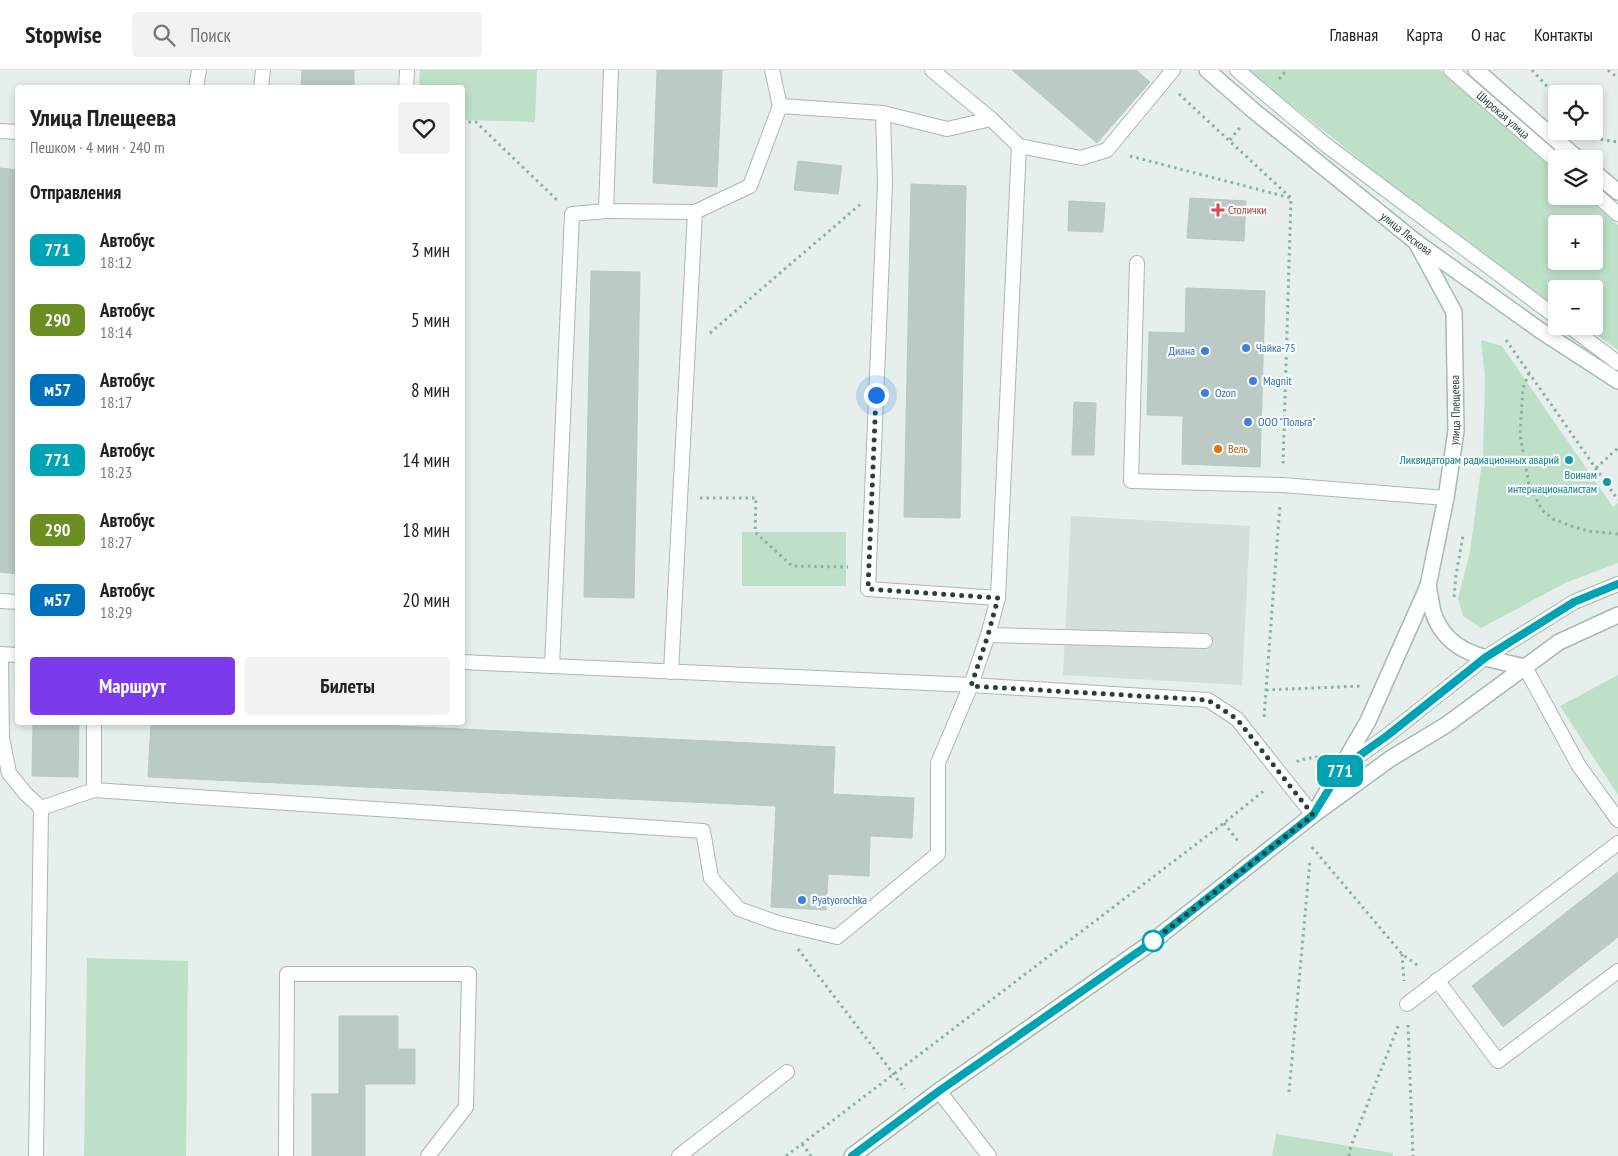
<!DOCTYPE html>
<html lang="ru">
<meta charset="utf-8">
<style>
body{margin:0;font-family:"PT Sans Narrow",sans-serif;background:#f2f2f2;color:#202124;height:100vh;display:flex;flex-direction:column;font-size:19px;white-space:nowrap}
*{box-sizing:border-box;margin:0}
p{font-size:16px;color:#757577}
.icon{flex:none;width:28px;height:28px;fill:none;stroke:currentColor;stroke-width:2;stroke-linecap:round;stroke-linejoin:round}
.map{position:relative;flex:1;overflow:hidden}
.drawer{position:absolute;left:15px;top:15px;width:450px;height:640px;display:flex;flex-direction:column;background:#fff;border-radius:5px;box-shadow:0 2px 8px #0003}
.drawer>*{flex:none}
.badge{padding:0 10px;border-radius:8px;font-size:18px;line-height:32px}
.tools{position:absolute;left:1548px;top:15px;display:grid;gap:10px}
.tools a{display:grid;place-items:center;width:55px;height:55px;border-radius:5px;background:#fff;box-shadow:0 2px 8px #0003;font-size:25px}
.you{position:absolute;width:25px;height:25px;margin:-12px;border:4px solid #fff;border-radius:50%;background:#1a73e8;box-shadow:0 0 0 8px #1a73e833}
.map>.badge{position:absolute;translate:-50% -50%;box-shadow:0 0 0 2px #fff}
h2{padding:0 15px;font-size:19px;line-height:45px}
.round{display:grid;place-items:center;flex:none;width:52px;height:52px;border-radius:5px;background:#f2f2f2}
.headline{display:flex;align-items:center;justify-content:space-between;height:85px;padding:0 15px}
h1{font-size:24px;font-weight:700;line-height:38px}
.primary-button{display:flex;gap:10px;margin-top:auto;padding:10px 15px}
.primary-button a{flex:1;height:58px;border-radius:5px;background:#7c3aed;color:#fff;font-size:20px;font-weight:700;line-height:58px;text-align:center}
.primary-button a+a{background:#f2f2f2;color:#202124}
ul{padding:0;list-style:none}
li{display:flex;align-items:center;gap:15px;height:70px;padding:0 15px}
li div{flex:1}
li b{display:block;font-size:19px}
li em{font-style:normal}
li .badge{min-width:55px;font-weight:700;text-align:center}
header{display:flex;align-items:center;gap:30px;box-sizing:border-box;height:70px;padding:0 25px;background:#fff;border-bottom:1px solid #e0e0e0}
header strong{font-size:24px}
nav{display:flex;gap:28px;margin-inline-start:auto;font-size:18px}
.search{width:350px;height:45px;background:#f2f2f2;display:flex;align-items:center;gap:12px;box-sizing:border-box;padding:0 18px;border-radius:5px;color:#757577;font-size:19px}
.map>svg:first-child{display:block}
.built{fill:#d4dfda}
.green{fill:#bfe0c8;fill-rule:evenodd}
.building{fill:#bbcac4;stroke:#b8c9c2}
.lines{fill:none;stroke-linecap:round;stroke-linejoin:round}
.service-casing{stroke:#a8b8b2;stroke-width:16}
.secondary-casing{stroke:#a4bbb3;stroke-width:18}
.path{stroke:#86b3a5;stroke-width:3;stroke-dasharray:2.5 4;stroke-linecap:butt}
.service{stroke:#fff;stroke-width:14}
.secondary{stroke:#fff;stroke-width:15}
.line-casing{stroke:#fff;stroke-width:11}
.line{stroke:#00a3b4;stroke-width:8}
.walk{stroke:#24423a;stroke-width:5;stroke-dasharray:0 9}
.health-dot{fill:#e0444e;stroke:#f7fbf9;stroke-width:2}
.shop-dot{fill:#3f7fe0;stroke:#f7fbf9;stroke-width:2}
.food-dot{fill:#e8710a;stroke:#f7fbf9;stroke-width:2}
.culture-dot{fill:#0f9aa8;stroke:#f7fbf9;stroke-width:2}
.stop-dot{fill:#fff;stroke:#00a3b4;stroke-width:2.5}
.labels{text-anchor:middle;stroke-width:4.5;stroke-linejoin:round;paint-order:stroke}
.street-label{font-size:12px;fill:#24423a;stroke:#f7fbf9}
.health-label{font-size:12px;fill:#be3a42;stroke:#f7fbf9;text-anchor:start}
.shop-label{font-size:12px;fill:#366cbe;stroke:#f7fbf9;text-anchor:start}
.food-label{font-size:12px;fill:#c56008;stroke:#f7fbf9;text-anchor:start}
.culture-label{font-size:12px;fill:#0d838f;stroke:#f7fbf9;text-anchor:end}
</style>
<header>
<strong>Stopwise</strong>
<div class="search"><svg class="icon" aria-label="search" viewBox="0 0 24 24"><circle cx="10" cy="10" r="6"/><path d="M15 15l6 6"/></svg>Поиск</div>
<nav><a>Главная</a><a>Карта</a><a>О нас</a><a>Контакты</a></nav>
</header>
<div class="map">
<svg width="1618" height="1086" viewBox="0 0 1618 1086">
<rect width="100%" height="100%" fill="#e6efeb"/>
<path class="built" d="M1071,446L1250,456L1242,615L1063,605Z"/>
<path class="green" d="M420,0H537L535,52L463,50L462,18L419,17Z
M1248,0H1440L1556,101V126H1585L1618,155V280L1584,256H1594V219H1556V237L1380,106ZM1556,154H1594V191H1556Z
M1481,270L1502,276L1613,437L1618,433V493L1565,513L1481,558L1463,546L1458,528L1470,482L1483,384L1485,308Z
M742,462H846V516H742Z
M1618,605V725L1560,636Z
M87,888L188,891L186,1086H84Z
M1276,1064L1393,1083V1086H1272Z"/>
<path class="building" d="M302,0H354V18H301Z
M657,0H722L717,117L653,113Z
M1012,0H1136L1150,12L1097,73Z
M798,91L842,96L838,124L794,120Z
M0,98L18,100V504L0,502Z
M911,114L966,116L960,448L904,447Z
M1190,128L1246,131L1244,171L1187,168Z
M1069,131L1105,133L1103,162L1068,161Z
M591,201L640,202L634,528L584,527Z
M1186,218L1265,221L1260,397L1182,394L1183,346L1147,345L1149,262L1185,263Z
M1074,332L1096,333L1094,385H1072Z
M33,652H79L78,707L32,706Z
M151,652H316L835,677L833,724L914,728L912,768L870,766L869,806L828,804L826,840L771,837L776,736L148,707Z
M1618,802V867L1503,957L1472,916Z
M339,946H398V979H415V1014H365V1086H312V1024H339Z"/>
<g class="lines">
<defs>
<g id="service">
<path d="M611,0L606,141L695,142"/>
<path d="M772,0L780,36"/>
<path d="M932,0L991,49L1019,76L1081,88L1107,80L1173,0"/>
<path d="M1237,0L1326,75L1556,247"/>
<path id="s1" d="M1451,0L1556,91"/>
<path d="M196,18L199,0"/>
<path d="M261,18L263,0"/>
<path d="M406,18L407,0"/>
<path d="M883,43L885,114L868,519L998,528"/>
<path d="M0,61L18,62"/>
<path d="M1594,123L1618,144"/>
<path d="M1137,193L1131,411L1282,415L1446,428"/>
<path d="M1569,256L1618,293"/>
<path d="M0,531L18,532"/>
<path d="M988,565L1205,571"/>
<path d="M0,584L18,585"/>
<path d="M1,584L2,668L9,703L25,723L41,738L36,1086"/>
<path d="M462,592L971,615L1208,630L1237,649L1313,745"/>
<path d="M552,596L572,144L606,141"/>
<path d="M1525,597L1579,696L1618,750"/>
<path d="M671,602L695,142L750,116L780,36L883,43L947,59L991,49"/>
<path d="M1342,698L1388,665L1486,587L1574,532L1618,514"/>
<path d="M94,720L703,761L711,808L739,839L778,853L837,867L938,784V693L971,615L988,565L998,528L1019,76"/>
<path d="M41,738L94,720V652"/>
<path d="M1437,910L1498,991L1618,901"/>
<path d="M1407,934L1618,773"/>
<path d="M939,1021L989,1086"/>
<path d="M286,1086L287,904H469L466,1037L428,1086"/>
<path d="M679,1086L787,1002"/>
</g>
<g id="secondary">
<path id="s2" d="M1207,0L1254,41L1416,172L1541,261L1618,311"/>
<path d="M1476,0L1578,89"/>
<path d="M1594,102L1618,122"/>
<path d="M1428,516C1430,524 1431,534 1433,542C1447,585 1487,588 1525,597"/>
<path id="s3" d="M1317,739L1368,651L1428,516L1446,428L1456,361L1454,242L1416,172"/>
<path d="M852,1086L939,1021L1148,875L1313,745L1390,689L1446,655L1559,572L1618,545"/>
</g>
</defs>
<use href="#service" class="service-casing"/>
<use href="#secondary" class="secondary-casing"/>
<path class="path" d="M1532,0L1556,26
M1608,0L1618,8
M1279,9L1287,0
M1179,24L1291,128L1283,396
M462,52H476L558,131
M1591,61L1599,69L1618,72
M1230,70L1241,56
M1130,86L1291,128
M710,263L863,132
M1506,270L1618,430
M1529,303L1523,318L1520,364L1529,415L1542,440L1553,449L1571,456L1588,461L1618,464
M1596,398L1618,378
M700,428H756L755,462L792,496L848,497
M1454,527L1456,505L1463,466
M1266,620L1361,616
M1264,647L1280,434
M1297,692L1299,690L1322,686
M1224,753L1238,771
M1312,777L1402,884L1420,897
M798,879L905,1019
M1402,884L1404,911
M1408,955L1413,1086
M1289,1022L1310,790
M802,1074L811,1086
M786,1086L1224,753L1266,719
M1349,1086L1351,1076L1399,954"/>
<use href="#service" class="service"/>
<use href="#secondary" class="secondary"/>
</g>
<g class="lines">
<defs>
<path id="line" d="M852,1086L939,1021L1148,875L1313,745L1342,698L1388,665L1486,587L1574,532L1618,514"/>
</defs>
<use href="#line" class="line-casing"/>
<use href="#line" class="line"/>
<path class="walk" d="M876,325L868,519L998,528L988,565L971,616L1208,630L1237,649L1313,745L1153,871"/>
</g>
<path class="health-dot" d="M1215.5 132.5h5v5h5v5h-5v5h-5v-5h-5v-5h5z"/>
<g class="shop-dot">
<circle cx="1246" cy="278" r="5"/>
<circle cx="1205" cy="281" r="5"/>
<circle cx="1253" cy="311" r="5"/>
<circle cx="1205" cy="323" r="5"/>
<circle cx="1248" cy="352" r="5"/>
<circle cx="802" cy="830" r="5"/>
</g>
<circle class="food-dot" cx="1218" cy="379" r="5"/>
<g class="culture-dot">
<circle cx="1569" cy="390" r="5"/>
<circle cx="1607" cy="412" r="5"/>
</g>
<circle class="stop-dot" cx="1153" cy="871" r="10"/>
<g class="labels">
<g class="street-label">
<text dy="4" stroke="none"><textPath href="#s1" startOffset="69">Широкая улица</textPath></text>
<text dy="4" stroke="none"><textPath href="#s2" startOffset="258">улица Лескова</textPath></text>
<text dy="4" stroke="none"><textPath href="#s3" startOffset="428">улица Плещеева</textPath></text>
</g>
<g class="health-label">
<text x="1228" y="144">Столички</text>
</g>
<g class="shop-label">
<text x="1256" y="282">Чайка-75</text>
<text x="1195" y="285" text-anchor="end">Диана</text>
<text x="1263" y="315">Magnit</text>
<text x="1215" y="327">Ozon</text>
<text x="1258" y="356">ООО "Польга"</text>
<text x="812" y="834">Pyatyorochka</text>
</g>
<g class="food-label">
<text x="1228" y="383">Вель</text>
</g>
<g class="culture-label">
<text x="1559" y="394">Ликвидаторам радиационных аварий</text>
<text x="1597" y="409">Воинам<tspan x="1597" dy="14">интернационалистам</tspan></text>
</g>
</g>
</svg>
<div class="tools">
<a><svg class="icon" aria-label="locate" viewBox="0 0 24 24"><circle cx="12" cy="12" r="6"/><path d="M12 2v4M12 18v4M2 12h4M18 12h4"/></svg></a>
<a><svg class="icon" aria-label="layers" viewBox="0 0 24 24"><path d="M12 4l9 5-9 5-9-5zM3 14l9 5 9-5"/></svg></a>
<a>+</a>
<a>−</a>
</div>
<div class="you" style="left:876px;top:325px"></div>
<b class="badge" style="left:1340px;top:701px;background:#00a3b4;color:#fff">771</b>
<section class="drawer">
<div class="headline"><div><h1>Улица Плещеева</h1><p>Пешком · 4 мин · 240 m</p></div><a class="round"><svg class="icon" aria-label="heart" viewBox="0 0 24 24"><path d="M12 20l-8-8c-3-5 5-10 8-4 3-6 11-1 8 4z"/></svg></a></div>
<h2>Отправления</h2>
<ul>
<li><span class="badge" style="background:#00a3b4;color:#fff">771</span><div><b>Автобус</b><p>18:12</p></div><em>3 мин</em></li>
<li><span class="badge" style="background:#6b8e23;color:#fff">290</span><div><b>Автобус</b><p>18:14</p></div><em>5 мин</em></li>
<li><span class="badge" style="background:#0072bc;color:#fff">м57</span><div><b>Автобус</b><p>18:17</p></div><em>8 мин</em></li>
<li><span class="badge" style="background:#00a3b4;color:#fff">771</span><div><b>Автобус</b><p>18:23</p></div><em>14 мин</em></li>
<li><span class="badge" style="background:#6b8e23;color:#fff">290</span><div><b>Автобус</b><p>18:27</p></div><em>18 мин</em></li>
<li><span class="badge" style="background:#0072bc;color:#fff">м57</span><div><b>Автобус</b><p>18:29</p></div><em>20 мин</em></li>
</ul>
<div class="primary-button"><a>Маршрут</a><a>Билеты</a></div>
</section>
</div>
